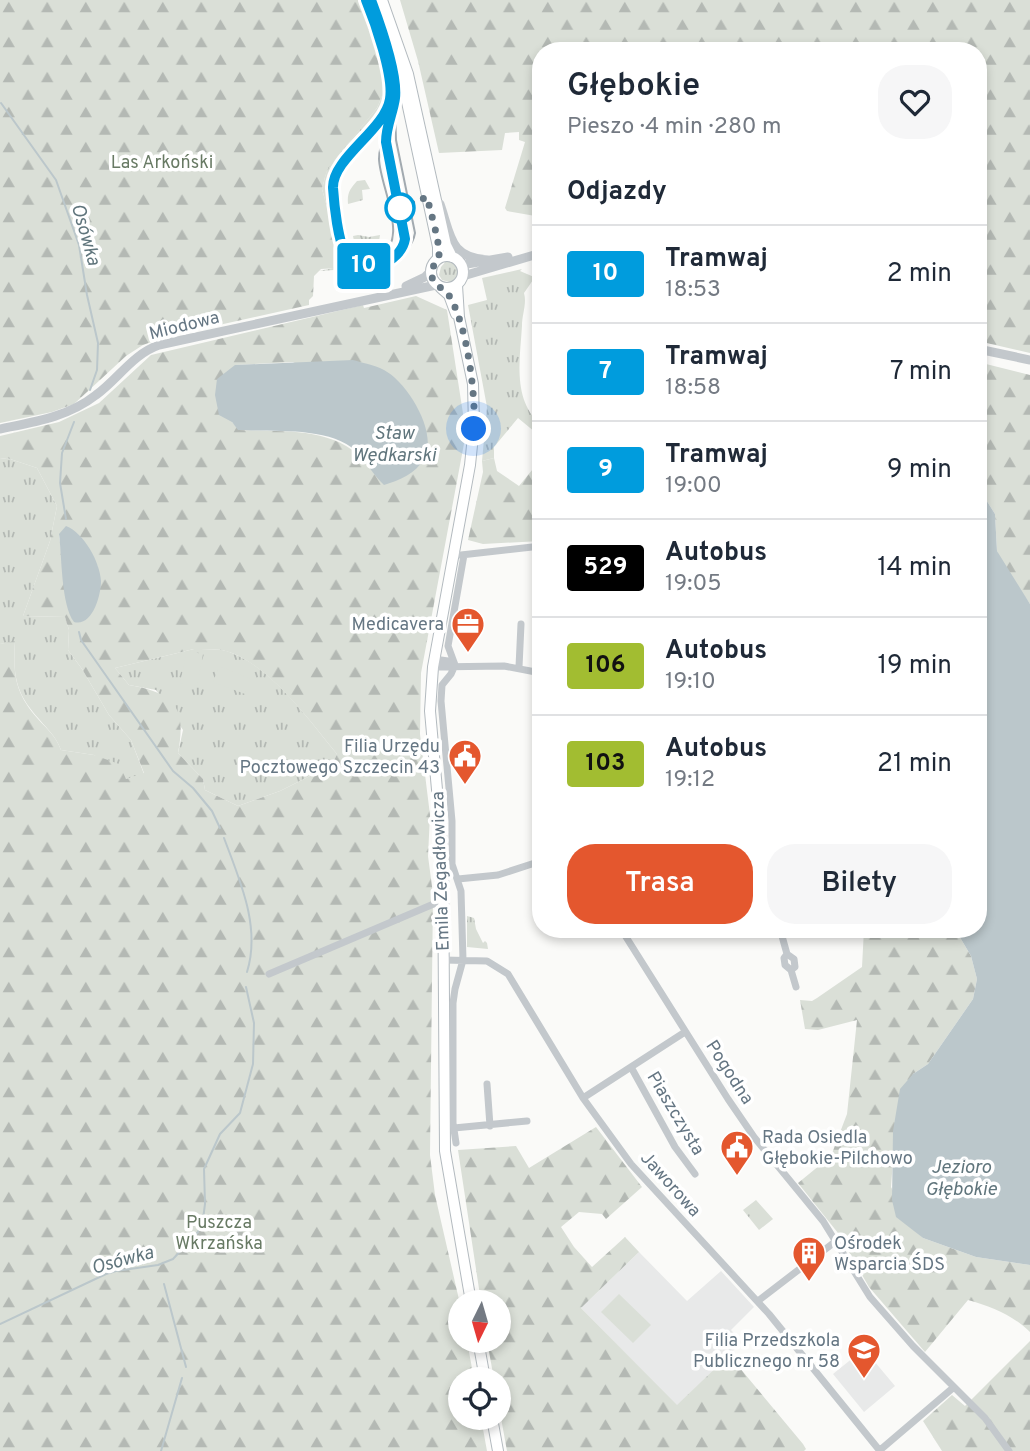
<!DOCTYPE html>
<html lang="pl">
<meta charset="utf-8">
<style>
body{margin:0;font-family:Overpass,sans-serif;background:#f6f6f7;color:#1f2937;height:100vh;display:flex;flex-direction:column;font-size:26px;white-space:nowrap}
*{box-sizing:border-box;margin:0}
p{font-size:23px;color:#747a83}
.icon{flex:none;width:38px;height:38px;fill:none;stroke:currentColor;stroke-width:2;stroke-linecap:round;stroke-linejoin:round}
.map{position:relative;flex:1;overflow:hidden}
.details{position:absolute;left:532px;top:42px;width:455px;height:896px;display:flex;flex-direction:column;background:#fff;border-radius:28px;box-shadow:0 4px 10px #0003}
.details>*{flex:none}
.badge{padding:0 14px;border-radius:5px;font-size:24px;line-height:46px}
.needle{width:46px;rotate:185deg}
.fabs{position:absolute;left:448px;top:1290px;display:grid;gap:14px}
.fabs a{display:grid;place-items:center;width:63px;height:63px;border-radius:50%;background:#fff;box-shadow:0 4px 10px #0003;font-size:35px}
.you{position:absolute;width:35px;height:35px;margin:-18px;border:5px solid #fff;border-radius:50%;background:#1a73e8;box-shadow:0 0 0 10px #1a73e833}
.map>.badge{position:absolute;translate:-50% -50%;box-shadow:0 0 0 4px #fff}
h2{padding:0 35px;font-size:26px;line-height:63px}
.round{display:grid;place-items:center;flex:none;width:74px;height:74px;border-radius:28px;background:#f6f6f7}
.head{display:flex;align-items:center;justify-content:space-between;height:119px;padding:0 35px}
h1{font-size:33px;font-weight:600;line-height:52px}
.primary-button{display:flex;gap:14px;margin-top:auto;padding:14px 35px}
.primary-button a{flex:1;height:80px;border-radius:28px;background:#e4572e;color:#fff;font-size:28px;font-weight:600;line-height:80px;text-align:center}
.primary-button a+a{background:#f6f6f7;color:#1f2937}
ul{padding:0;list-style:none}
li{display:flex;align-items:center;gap:21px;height:98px;padding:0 35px;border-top:2px solid #e0e1e3}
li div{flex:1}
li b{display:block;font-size:26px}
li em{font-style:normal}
li .badge{min-width:77px;font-weight:700;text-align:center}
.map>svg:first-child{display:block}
.built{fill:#e8e9e9}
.grass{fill:url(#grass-tufts)}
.forest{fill:url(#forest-firs);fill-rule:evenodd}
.pitch{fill:#dadfd7}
.water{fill:#bbc7cb}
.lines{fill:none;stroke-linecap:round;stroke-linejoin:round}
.stream{stroke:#bbc7cb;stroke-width:2}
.secondary-casing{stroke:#b3babf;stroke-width:12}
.minor{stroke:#c3c8cc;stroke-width:7}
.tertiary{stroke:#c3c8cc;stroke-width:9}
.secondary{stroke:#fff;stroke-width:10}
.tram{stroke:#a2aab0;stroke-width:2}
.line-casing{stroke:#fff;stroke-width:16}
.line{stroke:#009cdd;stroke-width:10}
.walk{stroke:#657683;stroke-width:7;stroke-dasharray:0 12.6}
.stop-dot{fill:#fff;stroke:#009cdd;stroke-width:3.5}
.labels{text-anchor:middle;stroke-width:7;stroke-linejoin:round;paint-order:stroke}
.park-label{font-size:18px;fill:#687a64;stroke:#fff}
.street-label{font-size:18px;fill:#657683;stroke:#fff}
.poi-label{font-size:18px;fill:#657683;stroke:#fff;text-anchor:end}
.water-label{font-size:19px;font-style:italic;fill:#60757c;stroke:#fff}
</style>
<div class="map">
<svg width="1030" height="1451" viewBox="0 0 1030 1451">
<defs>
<pattern id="grass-tufts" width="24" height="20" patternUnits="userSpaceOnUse" patternTransform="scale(1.75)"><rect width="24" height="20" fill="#dadfd7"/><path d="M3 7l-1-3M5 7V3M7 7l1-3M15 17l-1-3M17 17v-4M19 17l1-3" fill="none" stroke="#b4b9b4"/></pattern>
<pattern id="forest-firs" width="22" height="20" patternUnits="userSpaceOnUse" patternTransform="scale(1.75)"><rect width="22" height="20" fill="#dadfd7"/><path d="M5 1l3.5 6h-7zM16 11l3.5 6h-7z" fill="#b4b9b4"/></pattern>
</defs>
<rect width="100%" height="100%" fill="#fafaf8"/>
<path class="built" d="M639,1252L687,1301L721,1271L754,1307L731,1330L742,1342L677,1406L581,1308Z
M864,1349L895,1386L864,1412L833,1374Z"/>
<path class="grass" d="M388,79L387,92L380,110L334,165L327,182L341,249L347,258L363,268L319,271L338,267L329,214L322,189L325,177L328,167L377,108L382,96L383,80Z
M365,180L370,189L362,190L363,200L348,204C347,193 350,189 357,181Z
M358,235L369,237L380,235L379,241L374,249L362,250C356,247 354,242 353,236Z
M447,260L455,265L458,271L456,279L450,282L442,280L439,275L441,267Z
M522,269L520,271L534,277L541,276L533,280L524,293C527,304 522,314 522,326C520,359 512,400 541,425V437L518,418L494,447V458L482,461L487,407L468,305L487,300L482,278Z
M7,458L37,468L57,506L50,541L23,616L65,617L69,630L68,650L82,669L109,715L131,740L144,774L126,779L94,755L61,750C55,735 49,731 39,719C15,693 13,675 15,642L0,644V459Z
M194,649C203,649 213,649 222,650C267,660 309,720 337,754L332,765L280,791L238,806L205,790L203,779L178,753L183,730L156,690L129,685L115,668Z
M467,916L474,918L476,929L483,943L485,941L487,943L488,949L467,947Z
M756,1200L773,1219L759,1230L743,1210Z"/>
<path class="forest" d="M0,0H363L378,47L383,80L382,96L377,108L328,168L325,177L322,189L329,214L338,268L321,269L314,276L313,296L309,300V305L165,337L143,345L126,356L74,404L52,412L0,423Z
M400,0H1030V353L978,341V51H541V217L507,211L505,208L525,142L519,140V132L505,133L502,150L439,153L418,61Z
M416,296L447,310L466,433L421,673L420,734L430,815L428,856L433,894L430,1155L435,1195L460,1304V1340L467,1341L474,1379H460V1418H481L487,1451H0V644L15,641C13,675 15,693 38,719C49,731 55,735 61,750L94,755L119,764L126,779L144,773L131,740L109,715L82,669L68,650L69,630L65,617L23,616L50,541L57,506L37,468L7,458L0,459V436L59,422L99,403L151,355L363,305L364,308ZM293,362L427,439L364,460C332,426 281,432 239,430L232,422L235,365ZM59,535L82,539L98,567L67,596ZM194,649C203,649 213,649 222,650C266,660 309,720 337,754L332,765L280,791L238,806L205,790L203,779L178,753C187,706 174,693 129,685L115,668Z
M978,362L1030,375V604L1002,564L997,551L995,514L978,487Z
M494,458L497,471L519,486L541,459V541L483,544L468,540L483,472L482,461Z
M864,929H955L971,956L977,979L973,999L928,1064L913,1074L893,1160L891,1187L914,1230L923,1238L976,1257L1030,1265V1332C1011,1314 992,1307 968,1300L925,1352L869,1287L838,1233L798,1183L831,1156L847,1114L857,1020L818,1030L805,1029L800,1000L812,1001L817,998L862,967Z
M596,1127L642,1187L606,1219L602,1214L579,1212L561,1227L574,1247L592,1267L625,1237L639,1252L581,1308L677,1405L729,1355L803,1444L806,1449L804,1451H507L499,1407V1379H494L487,1341L499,1340V1302H481L458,1150L516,1146L529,1168Z
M1030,1341V1451H942L923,1421L952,1395L965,1406Z"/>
<path class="pitch" d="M187,651L203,654L197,686L180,683Z
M219,666L251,679L245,694L213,682Z
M619,1294L651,1325L633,1343L601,1312Z"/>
<path class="water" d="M353,360C363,363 375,365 384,370C407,382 439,433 424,459C415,474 400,480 384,485C373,475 367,462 356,451C329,426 272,432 238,430L232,422L219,415L215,395L217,379L235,365Z
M978,487L995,514L997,551L1030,604V1265L976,1257L923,1238L896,1217L892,1200L893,1131L900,1089L913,1074L928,1064L973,999L977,979L971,956L955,929H978Z
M66,526C84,533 100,562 101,581C101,596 92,627 74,622C61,605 62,557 59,534Z"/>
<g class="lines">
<path class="stream" d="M1,103L56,180L79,245L87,295L98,343L97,370L90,390
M66,519L60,483L62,453L74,422
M79,632L81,640L173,771L193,788L212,811L220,828
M224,838C240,881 261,927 247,972
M164,1284L186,1367
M0,1324L106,1274L116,1271L158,1265L173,1259L198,1232L203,1219L205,1204L204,1169L220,1134L240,1113L253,1064L254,1023L246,987
M161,1451L182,1378"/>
<defs>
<path id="secondary" d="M382,0L408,74L446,245L452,257
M398,60L438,247V258
M431 272a16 16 0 1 1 32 0a16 16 0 1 1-32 0Z
M457,285L459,317L473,384L474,426L470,465L433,667L430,711L443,857L445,1151L471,1302
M441,288L449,295L456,314
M478,1340L485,1379
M492,1418L498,1451"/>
</defs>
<use href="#secondary" class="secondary-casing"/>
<path class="minor" d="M461,555L541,546
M434,659L448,661L455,665
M433,667L504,666L541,673
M519,667L521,624
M458,879L498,875L541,861
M621,929L728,1099L754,1137L823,1221L870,1297L913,1346L985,1418L1009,1451
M780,929L787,954
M443,960L487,961L508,974L583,1098L631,1164L769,1314L880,1451
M791,970L795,967L794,959L787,954L784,958L785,965L791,970L796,987
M269,974L443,900
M631,1067L675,1147L695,1174
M487,1084L490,1126
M583,1098L685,1032
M454,1128L527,1121
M456,1143L453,1123V1003L455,989L463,960L461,891L452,864V821L441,701L442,685L451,674L455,665L448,646L464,555
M758,1301L836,1241
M879,1451L954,1387"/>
<path class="tertiary" d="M440,204C451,235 449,258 488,260
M461,265L508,257
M463,276L541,253
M406,286L425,277L431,271
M978,349L1030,360
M0,429C34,422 68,417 96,395C118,379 133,354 159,345L436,285"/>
<use href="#secondary" class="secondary"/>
<path class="tram" d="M366,0C375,23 394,75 390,99C385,129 337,155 334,183C332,196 337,212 339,225C341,240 341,255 356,263C377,274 411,257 415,233L396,140L394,81L371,0
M373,259C414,246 380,189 379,159C379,144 386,129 390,116"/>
</g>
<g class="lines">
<defs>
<path id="line" d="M366,0C375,22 394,76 390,99C385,130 332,158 333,188C334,203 338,244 347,256C364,277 401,263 405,239L386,142C386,126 393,113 395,98C398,73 380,24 371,0"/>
</defs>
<use href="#line" class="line-casing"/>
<use href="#line" class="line"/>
<path class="walk" d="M400,208L427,197C430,210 440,243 439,255C437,264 428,268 433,280C436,287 444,288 448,294C467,322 476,395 474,429"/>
</g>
<defs>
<symbol id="office-pin" viewBox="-11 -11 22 30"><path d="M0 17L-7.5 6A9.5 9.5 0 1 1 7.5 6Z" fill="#e4572e" stroke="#fff"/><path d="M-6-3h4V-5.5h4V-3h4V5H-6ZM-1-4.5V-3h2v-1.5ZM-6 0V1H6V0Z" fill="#fff"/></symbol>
<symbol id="civic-pin" viewBox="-11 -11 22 30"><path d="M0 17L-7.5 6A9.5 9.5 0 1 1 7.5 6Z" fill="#e4572e" stroke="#fff"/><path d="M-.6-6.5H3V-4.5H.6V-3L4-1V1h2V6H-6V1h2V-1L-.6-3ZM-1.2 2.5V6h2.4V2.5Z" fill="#fff"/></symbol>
<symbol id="building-pin" viewBox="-11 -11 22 30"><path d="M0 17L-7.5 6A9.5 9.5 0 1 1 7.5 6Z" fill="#e4572e" stroke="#fff"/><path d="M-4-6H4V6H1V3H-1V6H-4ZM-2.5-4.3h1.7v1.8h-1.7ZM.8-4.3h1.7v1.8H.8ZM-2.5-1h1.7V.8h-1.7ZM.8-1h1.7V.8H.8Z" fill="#fff"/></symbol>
<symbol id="school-pin" viewBox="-11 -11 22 30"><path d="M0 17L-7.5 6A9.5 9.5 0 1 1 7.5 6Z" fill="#e4572e" stroke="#fff"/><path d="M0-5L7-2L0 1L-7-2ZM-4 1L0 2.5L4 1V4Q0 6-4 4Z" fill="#fff"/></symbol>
</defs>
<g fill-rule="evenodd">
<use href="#office-pin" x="449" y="605" width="38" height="52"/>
<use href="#civic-pin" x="446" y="737" width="38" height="52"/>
<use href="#civic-pin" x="718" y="1128" width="38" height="52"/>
<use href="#building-pin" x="790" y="1234" width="38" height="52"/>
<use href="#school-pin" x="845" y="1331" width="38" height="52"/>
</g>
<circle class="stop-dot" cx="400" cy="208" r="14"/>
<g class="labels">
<g class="park-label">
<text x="162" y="168">Las Arkoński</text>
<text x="219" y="1228">Puszcza<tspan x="219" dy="21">Wkrzańska</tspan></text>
</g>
<g class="street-label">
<text transform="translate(184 325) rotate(-14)" y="6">Miodowa</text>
<text transform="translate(440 871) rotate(-92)" y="6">Emila Zegadłowicza</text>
<text transform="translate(730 1072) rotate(57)" y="6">Pogodna</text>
<text transform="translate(676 1113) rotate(59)" y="6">Piaszczysta</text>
<text transform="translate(671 1184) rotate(48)" y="6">Jaworowa</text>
</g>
<g class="poi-label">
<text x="444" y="630">Medicavera</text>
<text x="440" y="752">Filia Urzędu<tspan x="440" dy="21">Pocztowego Szczecin 43</tspan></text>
<text x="762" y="1143" text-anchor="start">Rada Osiedla<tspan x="762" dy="21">Głębokie-Pilchowo</tspan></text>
<text x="834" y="1249" text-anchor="start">Ośrodek<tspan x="834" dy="21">Wsparcia ŚDS</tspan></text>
<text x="840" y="1346">Filia Przedszkola<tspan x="840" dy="21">Publicznego nr 58</tspan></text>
</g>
<g class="water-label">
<text transform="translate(87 234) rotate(74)" y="7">Osówka</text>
<text x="394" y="439">Staw<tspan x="394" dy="22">Wędkarski</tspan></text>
<text x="961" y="1173">Jezioro<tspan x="961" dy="22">Głębokie</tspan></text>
<text transform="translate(122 1259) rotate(-15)" y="7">Osówka</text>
</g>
</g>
</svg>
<div class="fabs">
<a><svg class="needle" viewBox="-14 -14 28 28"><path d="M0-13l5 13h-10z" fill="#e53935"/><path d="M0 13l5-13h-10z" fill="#747a83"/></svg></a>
<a><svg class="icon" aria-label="locate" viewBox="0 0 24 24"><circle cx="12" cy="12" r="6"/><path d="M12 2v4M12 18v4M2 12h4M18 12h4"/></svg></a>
</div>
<div class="you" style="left:474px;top:429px"></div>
<b class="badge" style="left:364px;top:266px;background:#009cdd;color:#fff">10</b>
<section class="details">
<div class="head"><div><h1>Głębokie</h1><p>Pieszo · 4 min · 280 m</p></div><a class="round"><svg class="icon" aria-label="heart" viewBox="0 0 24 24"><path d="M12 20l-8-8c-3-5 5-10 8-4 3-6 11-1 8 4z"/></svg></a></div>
<h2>Odjazdy</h2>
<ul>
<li><span class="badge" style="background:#009cdd;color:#fff">10</span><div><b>Tramwaj</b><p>18:53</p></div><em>2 min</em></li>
<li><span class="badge" style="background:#009cdd;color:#fff">7</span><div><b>Tramwaj</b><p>18:58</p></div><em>7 min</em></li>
<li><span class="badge" style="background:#009cdd;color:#fff">9</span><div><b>Tramwaj</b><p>19:00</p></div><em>9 min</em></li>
<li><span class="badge" style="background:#000;color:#fff">529</span><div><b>Autobus</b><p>19:05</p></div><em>14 min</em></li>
<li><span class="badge" style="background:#a2bd31;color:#111">106</span><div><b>Autobus</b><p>19:10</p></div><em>19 min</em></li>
<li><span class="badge" style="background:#a2bd31;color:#111">103</span><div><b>Autobus</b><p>19:12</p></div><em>21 min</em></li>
</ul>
<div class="primary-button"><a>Trasa</a><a>Bilety</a></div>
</section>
</div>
